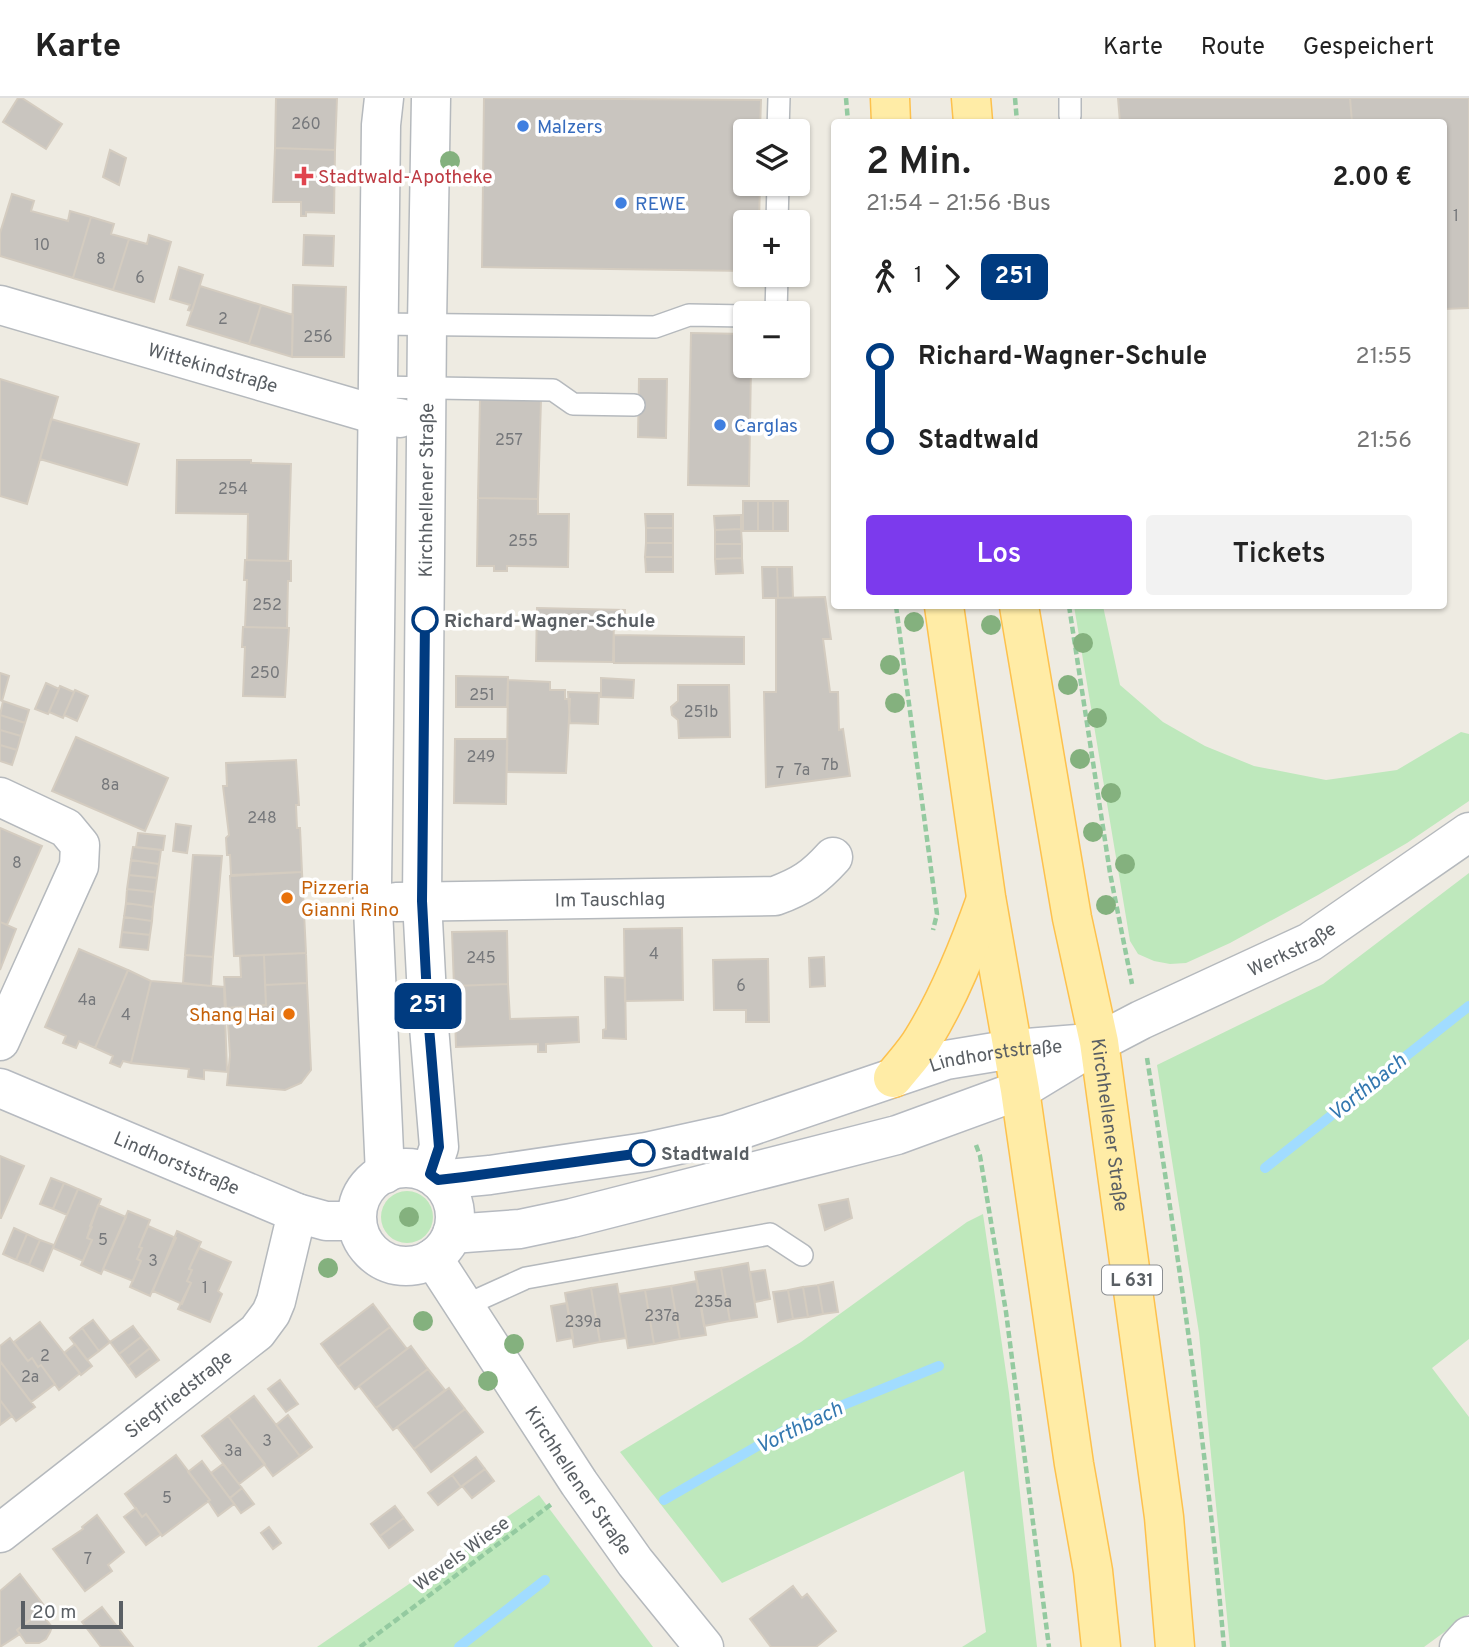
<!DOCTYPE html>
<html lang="de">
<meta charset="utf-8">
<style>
body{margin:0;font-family:Overpass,sans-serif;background:#f2f2f2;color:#222;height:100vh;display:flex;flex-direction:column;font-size:26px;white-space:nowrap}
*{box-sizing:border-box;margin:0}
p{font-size:23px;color:#767676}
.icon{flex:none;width:38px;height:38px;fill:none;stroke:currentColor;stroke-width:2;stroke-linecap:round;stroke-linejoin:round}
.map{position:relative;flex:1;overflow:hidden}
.drawer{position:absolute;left:831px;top:21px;width:616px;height:490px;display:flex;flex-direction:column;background:#fff;border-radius:7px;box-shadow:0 2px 5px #0004}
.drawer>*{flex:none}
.badge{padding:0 14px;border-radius:10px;font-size:24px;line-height:46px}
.controls{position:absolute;left:733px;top:21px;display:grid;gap:14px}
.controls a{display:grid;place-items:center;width:77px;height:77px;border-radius:7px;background:#fff;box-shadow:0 2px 5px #0004;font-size:35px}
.scale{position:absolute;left:21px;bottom:18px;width:102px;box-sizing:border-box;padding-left:7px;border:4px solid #5a5f64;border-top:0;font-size:19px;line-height:24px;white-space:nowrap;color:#5a5f64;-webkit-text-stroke:5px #fff;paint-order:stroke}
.map>.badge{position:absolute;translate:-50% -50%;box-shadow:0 0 0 4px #fff}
.legs{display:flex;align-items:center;gap:10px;height:77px;padding:0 35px;font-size:23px}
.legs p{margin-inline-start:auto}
.headline{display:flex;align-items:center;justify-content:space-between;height:119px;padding:0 35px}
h1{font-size:38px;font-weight:600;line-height:52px}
.button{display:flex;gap:14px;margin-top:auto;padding:14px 35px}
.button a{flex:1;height:80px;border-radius:7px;background:#7c3aed;color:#fff;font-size:28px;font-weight:600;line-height:80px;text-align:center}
.button a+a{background:#f2f2f2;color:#222}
ul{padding:0 35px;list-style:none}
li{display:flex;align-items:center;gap:24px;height:84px;font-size:26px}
li i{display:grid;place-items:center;width:10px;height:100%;margin:0 9px;background:currentColor}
li i::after{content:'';width:18px;height:18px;margin:-9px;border:5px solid;border-radius:50%;background:#fff}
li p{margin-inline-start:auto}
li:first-child i{background:linear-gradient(#0000 50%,currentColor 0)}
li:last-child i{background:linear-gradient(currentColor 50%,#0000 0)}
header{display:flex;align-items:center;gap:42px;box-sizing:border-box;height:98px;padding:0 35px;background:#fff;border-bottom:2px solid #e0e0e0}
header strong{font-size:33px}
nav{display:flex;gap:38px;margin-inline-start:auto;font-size:24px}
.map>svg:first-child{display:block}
.green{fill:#bee8bc}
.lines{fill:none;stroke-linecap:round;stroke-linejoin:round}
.stream{stroke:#a1dcff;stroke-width:10}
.building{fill:#c9c5bf;stroke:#d4ccc0;stroke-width:2}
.lane-casing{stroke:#b5b9bd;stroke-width:24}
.street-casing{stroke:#b5b9bd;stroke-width:41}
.secondary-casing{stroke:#b6bac0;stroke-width:41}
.primary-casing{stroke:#fdc14d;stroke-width:41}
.path{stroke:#94caa0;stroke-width:4.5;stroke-dasharray:7 3.5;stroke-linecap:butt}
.lane{stroke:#fff;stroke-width:21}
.street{stroke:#fff;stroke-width:38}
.secondary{stroke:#fff;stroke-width:38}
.primary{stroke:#ffeca6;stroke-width:38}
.tree{fill:#84b17e}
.line-1-casing{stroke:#fff;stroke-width:16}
.line-1{stroke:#003b80;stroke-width:10}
.shop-dot{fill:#3f7fe0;stroke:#fff;stroke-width:2.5}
.health-dot{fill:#e0444e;stroke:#fff;stroke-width:2.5}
.stop-1-dot{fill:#fff;stroke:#003b80;stroke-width:3.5}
.food-dot{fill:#e8710a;stroke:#fff;stroke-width:2.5}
.labels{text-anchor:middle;stroke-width:7;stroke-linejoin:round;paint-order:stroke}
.number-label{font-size:16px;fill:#76787b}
.shield{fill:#fff;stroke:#8c8f92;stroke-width:2}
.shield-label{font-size:18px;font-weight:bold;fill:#5a5f64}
.shop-label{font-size:19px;fill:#366cbe;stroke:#fff;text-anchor:start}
.health-label{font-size:19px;fill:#be3a42;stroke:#fff;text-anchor:start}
.street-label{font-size:19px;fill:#5a5f64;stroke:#fff}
.stop-label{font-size:19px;font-weight:bold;fill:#5a5f64;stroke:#fff;text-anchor:start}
.food-label{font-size:19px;fill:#c56008;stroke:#fff;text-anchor:start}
.water-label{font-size:21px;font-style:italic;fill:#3478b0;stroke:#fff}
</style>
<header>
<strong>Karte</strong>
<nav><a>Karte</a><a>Route</a><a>Gespeichert</a></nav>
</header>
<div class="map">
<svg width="1469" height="1549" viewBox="0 0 1469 1549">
<rect width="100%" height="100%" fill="#eeebe2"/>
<path class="green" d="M1074,508H1103L1120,587L1163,624L1205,648L1254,668L1326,682L1397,672L1461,634L1469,636V703L1407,745L1318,797L1230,845L1186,865L1170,866L1154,863L1138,856L1130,843Z
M1469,775V1241L1432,1270L1469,1319V1516L1424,1549H1230L1199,1235L1157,967L1323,886Z
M381 1119a26 26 0 1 1 52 0a26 26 0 1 1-52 0Z
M983,1116L1009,1295L1037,1549H962L986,1534L964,1373L722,1485L620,1354L801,1244L967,1124Z
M539,1397L653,1549H317Z"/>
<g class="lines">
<path class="stream" d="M1265,1070L1469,908
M664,1402L794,1327L939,1268
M459,1549L545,1482"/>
</g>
<path class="building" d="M18,0H22L62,26L46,51L3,24Z
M276,0H337L335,52L275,50Z
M484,0L761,2L760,33H746V86H760L759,124H746V173L482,169Z
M1118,0H1350L1352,24H1120Z
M1350,0H1469V210L1444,211V24H1352Z
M275,50L335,52L334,115L306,114V118H301V104H273Z
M110,52L126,60L119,87L103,79Z
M12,96L34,103L31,113L68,123L70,113L91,119L73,180L0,158V135Z
M91,119L114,126L111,136L129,141L113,192L73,180Z
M149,137L171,144L154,204L113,192L129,141L147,146Z
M304,137L334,138L333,168L303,167Z
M179,169L203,177L192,213L188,212L190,207L170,201Z
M293,187L346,189L344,259H292Z
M200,188L261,207L249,246L187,227Z
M261,207L293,217L292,259L249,246Z
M691,235L746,236V268H751L749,388L688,387Z
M0,281L58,299L27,406L0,398Z
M639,281H667L666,340L638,339Z
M480,302H541L538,401L478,400Z
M51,321L139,346L127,387L40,361Z
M177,362H251V365L291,366L288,463L247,462L248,416L176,415Z
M478,400L538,401V416H569L568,469L507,468V473H494V468H477Z
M743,403H758V433H743Z
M758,403H773V433H758Z
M773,403H788V433H773Z
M645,416H673V430H646Z
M741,417V431L715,432L714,418Z
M646,430H673V445H646Z
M741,431L742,446H715V432Z
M646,445H673V459H645Z
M715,446H742V460L715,461Z
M645,459H673V474H646Z
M742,460L743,475L716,476L715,461Z
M245,462L291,463V483H288L287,530L245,529L247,482H244Z
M762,469H777L778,500H763Z
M777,469H792L793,500H778Z
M825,499L831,541H823L830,594H838L839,632L843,631L850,678L766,689L764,594H776V500Z
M537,510L625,512V522H614L613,564L536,563Z
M243,529L289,530L285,599L243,598L245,549H242Z
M614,537L744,539V566L614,565Z
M0,575L9,578L2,603L0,602Z
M456,578L508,579L507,609H456Z
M601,580L634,582L633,600L601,599Z
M508,582L550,584V592H565V601H570L566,675L507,674Z
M46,585L59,591L48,616L35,611Z
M678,587H729L730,639L679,640L678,622L672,617L671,609L678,603Z
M60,588L74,594L63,620L49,614Z
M75,592L88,598L77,623L64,617Z
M568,594L599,595L598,626L570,625Z
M3,603L29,612L25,625L0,617Z
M0,617L25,625L21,638L0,632Z
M0,632L21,638L17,652L0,647Z
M76,639L168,680L145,733L52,693Z
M455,641H507L506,706L454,705Z
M0,647L17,652L12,667L0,663Z
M296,662L299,707H296L297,730H300L302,774L231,777L230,757H227L226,740L229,737L223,688H227L226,665Z
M176,726L191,728L187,755L173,753Z
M0,730L42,748L7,827L0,824Z
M138,735L165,738L163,752L136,749Z
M133,749L161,752L159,766L131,762Z
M193,757L222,758L213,859L185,857Z
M131,762L159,766L157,780L129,777Z
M302,774L306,855L234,858L230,778Z
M129,777L157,780L155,794L127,791Z
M127,791L155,794L153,809L126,805Z
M126,805L153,809L152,823L124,819Z
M124,819L152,823L150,837L122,834Z
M0,824L16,831L0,872Z
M682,830L683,902L625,903L624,831Z
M507,833L508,886L454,888L452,834Z
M122,834L150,837L148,852L120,849Z
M79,851L128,872L95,950L79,943L76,950L63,945L66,938L45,929Z
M306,855L307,885L265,887L264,857Z
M185,857L213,859L211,888L183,885Z
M264,857L266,907L226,910L224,879H241L240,858Z
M824,859L825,888L810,889L809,860Z
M768,861L769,924H746V912H714L713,862Z
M128,872L151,883L131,965L123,963L120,969L110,965L113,958L95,950Z
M605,879L625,880L626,941L603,940V932L606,931Z
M151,883L224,889L227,974L204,972V981L188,979L189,971L131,965Z
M307,885L311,972L301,985L285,992L227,987L230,957L227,910L266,907L265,887Z
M508,886L510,921L578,919L579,944L546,946V954H538V946L456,949L454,888Z
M0,1058L24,1068L1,1120H0Z
M51,1080L64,1085L53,1111L40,1106Z
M64,1085L78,1091L67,1117L53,1111Z
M78,1091L101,1101L90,1128L92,1129L87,1140L92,1142L83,1163L53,1150Z
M848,1101L852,1120L825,1132L819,1107Z
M98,1107L126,1119L101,1176L81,1167L92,1142L87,1140Z
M128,1113L150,1122L139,1149L142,1150L137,1161L141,1163L133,1183L103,1171Z
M148,1128L176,1140L150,1198L130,1189L141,1163L137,1161L142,1150L139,1149Z
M14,1130L27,1136L16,1162L3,1156Z
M177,1133L201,1144L189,1171L192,1172L187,1183L191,1185L182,1206L153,1193Z
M27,1136L40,1142L29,1167L16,1162Z
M40,1142L54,1147L43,1173L29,1167Z
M199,1150L231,1164L218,1193L222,1196L210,1224L178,1211L191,1185L187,1183L192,1172L189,1171Z
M748,1165L757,1219L730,1223L721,1170Z
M721,1170L730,1223L704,1228L695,1174Z
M765,1172L770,1201L755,1204L750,1174Z
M697,1183L706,1237L680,1241L671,1188Z
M833,1184L838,1214L823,1216L818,1187Z
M617,1186L626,1240L600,1244L591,1190Z
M818,1187L823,1216L808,1219L803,1189Z
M671,1188L680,1241L654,1246L645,1192Z
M803,1189L808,1219L793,1221L788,1192Z
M591,1190L600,1244L574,1249L565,1195Z
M645,1192L654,1246L628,1250L619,1196Z
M788,1192L793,1221L778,1224L773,1194Z
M567,1205L573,1240L557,1243L551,1208Z
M373,1206L390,1229L338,1269L321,1246Z
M93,1222L110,1244L99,1253L82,1230Z
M40,1224L80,1275L59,1292L41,1267L38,1269L32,1260L28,1263L14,1244Z
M133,1228L141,1239L119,1256L110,1244Z
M390,1229L407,1251L355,1291L338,1269Z
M82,1230L99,1253L87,1262L70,1240Z
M141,1239L150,1250L128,1268L119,1256Z
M10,1240L28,1263L32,1260L38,1269L41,1267L55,1286L31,1304L0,1263V1248Z
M75,1246L92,1268L81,1277L64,1255Z
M411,1248L428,1271L376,1310L359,1288Z
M150,1250L159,1262L136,1279L128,1268Z
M0,1263L35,1309L16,1323L0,1302Z
M428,1271L445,1292L393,1332L376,1310Z
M280,1282L298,1306L286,1314L268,1291Z
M449,1290L465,1311L414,1351L397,1329Z
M254,1298L300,1358L273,1378L228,1318Z
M0,1302L12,1318L0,1327Z
M465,1311L483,1334L431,1374L414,1351Z
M288,1317L312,1349L300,1358L276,1327Z
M228,1318L265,1366L239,1386L202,1338Z
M176,1357L210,1402L162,1438L146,1416L142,1419L125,1396Z
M476,1359L485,1371L461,1389L452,1377Z
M202,1363L234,1406L218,1418L208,1403L210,1402L188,1374Z
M223,1366L242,1390L230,1400L211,1375Z
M485,1371L494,1383L472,1400L462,1388Z
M452,1377L461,1389L438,1407L428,1395Z
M242,1390L254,1406L241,1415L230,1400Z
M395,1408L404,1420L380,1438L371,1426Z
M136,1410L142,1419L146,1416L161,1436L146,1447L124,1419Z
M97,1417L124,1454L108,1467L112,1473L85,1493L53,1451L83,1431L82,1429Z
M404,1420L413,1432L389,1450L380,1438Z
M269,1429L281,1445L273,1451L261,1435Z
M20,1476L46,1510L17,1532L20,1536L0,1549V1493Z
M793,1488L802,1500L807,1496L836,1533L816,1549H771L750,1521Z
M102,1509L133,1549H101L82,1524Z
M40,1514L52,1529L50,1534L46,1541L39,1545H26L17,1532Z"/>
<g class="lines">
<defs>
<path id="lane" d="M1070,18V0
M778,33L779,0
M777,124L778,86
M776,215L777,177
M378,226L655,229L689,217L746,218
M377,289L553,292L573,306L634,307
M464,1208L526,1180L770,1136L802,1157"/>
<g id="street">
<path d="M384,0L381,27L372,788L385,1076"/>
<path id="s1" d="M0,207L377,317L400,320"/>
<path d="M0,699L66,730L80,747L79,768L0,943"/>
<path id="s2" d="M396,804L775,798C802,788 814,780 833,759"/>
<path id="s3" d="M1099,944L1141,922L1310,844L1469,734"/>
<path id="s4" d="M430,1076L439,1049L428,917L422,803L427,226L431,0"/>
<path id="s5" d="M433,1160L579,1385L635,1464L704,1549"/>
<path id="s6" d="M0,1435L257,1234L271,1215L276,1203L297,1115"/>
<path d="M1459,1549L1469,1538"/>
</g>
<g id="secondary">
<path id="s7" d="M0,990L297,1115L326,1123H357"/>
<circle cx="406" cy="1119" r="49"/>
<path id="s8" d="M438,1082L490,1077L646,1054L728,1036L946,962L1013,951L1090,945"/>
<path d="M452,1136L520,1131L572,1120L897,1037L1020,992L1099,944"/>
</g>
<g id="primary">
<path d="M890,0L891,24"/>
<path d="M971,0L973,24"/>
<path d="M944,508L986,799L1020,992L1074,1366L1093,1473L1101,1549"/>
<path id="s9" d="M1019,508L1072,820L1099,944L1164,1419L1175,1549"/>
<path d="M893,980C903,967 915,955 923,941C950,897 969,849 986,801"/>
</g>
</defs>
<use href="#lane" class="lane-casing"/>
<use href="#street" class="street-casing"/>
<use href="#secondary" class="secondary-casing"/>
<use href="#primary" class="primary-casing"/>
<path class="path" d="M846,0L848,24
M1015,0L1017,24
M896,508L937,816L933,832
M1069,508L1110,775L1132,886
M1147,960C1178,1156 1207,1351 1224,1549
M976,1047L980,1058L1006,1214L1049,1549
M360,1549L553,1405"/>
<use href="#lane" class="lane"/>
<use href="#street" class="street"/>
<use href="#secondary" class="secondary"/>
<use href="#primary" class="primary"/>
</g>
<g class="tree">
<circle cx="450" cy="63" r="10"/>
<circle cx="914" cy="524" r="10"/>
<circle cx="991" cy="527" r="10"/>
<circle cx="1083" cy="545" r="10"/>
<circle cx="890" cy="567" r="10"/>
<circle cx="1068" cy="587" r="10"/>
<circle cx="895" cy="605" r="10"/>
<circle cx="1097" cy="620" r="10"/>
<circle cx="1080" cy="661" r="10"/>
<circle cx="1111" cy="695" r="10"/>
<circle cx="1093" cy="734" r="10"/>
<circle cx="1125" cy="766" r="10"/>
<circle cx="1106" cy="807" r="10"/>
<circle cx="409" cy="1119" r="10"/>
<circle cx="328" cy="1170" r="10"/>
<circle cx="423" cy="1223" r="10"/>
<circle cx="514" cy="1246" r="10"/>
<circle cx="488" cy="1283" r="10"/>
</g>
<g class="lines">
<defs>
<path id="line-1" d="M425,522L422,803L428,917L439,1049L430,1076L438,1082L464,1079L642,1055"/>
</defs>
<use href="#line-1" class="line-1-casing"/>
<use href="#line-1" class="line-1"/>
</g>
<g class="shop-dot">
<circle cx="523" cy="28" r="7"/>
<circle cx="621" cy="105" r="7"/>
<circle cx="720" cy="327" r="7"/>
</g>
<path class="health-dot" d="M300.5 67.5h7v7h7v7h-7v7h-7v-7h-7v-7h7z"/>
<g class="stop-1-dot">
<circle cx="425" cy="522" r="12"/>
<circle cx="642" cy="1055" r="12"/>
</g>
<g class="food-dot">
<circle cx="287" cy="800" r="7"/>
<circle cx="289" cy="916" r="7"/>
</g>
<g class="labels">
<g class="number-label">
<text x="306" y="31">260</text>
<text x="1456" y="123">1</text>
<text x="42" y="152">10</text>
<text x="101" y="166">8</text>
<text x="140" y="185">6</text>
<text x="223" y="226">2</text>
<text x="318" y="244">256</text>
<text x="509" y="347">257</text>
<text x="233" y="396">254</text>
<text x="523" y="448">255</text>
<text x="267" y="512">252</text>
<text x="265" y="580">250</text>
<text x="482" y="602">251</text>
<text x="701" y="619">251b</text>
<text x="481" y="664">249</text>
<text x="830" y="672">7b</text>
<text x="802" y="677">7a</text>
<text x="780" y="680">7</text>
<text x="110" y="692">8a</text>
<text x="262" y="725">248</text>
<text x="17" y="770">8</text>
<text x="654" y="861">4</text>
<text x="481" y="865">245</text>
<text x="741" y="893">6</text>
<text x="87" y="907">4a</text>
<text x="126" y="922">4</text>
<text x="103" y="1147">5</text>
<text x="153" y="1168">3</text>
<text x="205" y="1195">1</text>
<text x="713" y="1209">235a</text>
<text x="662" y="1223">237a</text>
<text x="583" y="1229">239a</text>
<text x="45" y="1263">2</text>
<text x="30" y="1284">2a</text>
<text x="267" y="1348">3</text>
<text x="233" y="1358">3a</text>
<text x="167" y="1405">5</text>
<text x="88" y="1466">7</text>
</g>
<rect class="shield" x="1102" y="1167.5" width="60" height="29" rx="5"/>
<g class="shield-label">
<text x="1132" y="1188">L 631</text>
</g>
<g class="shop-label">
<text x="537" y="35">Malzers</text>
<text x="635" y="112">REWE</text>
<text x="734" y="334">Carglas</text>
</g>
<g class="health-label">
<text x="318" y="85">Stadtwald-Apotheke</text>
</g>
<g class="street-label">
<text dy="7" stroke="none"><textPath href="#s1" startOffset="222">Wittekindstraße</textPath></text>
<text dy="7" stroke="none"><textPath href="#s4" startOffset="686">Kirchhellener Straße</textPath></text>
<text dy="7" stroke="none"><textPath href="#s2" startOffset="214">Im Tauschlag</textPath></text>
<text dy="7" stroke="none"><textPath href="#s3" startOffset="214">Werkstraße</textPath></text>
<text dy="7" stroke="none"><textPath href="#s8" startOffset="574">Lindhorststraße</textPath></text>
<text dy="7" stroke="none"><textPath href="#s9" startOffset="527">Kirchhellener Straße</textPath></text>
<text dy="7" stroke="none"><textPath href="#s7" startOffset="192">Lindhorststraße</textPath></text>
<text dy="7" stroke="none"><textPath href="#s6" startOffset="226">Siegfriedstraße</textPath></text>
<text dy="7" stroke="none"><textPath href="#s5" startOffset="266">Kirchhellener Straße</textPath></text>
<text transform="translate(461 1455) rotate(-36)" y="7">Wevels Wiese</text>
</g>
<g class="stop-label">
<text x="444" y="529">Richard-Wagner-Schule</text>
<text x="661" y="1062">Stadtwald</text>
</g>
<g class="food-label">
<text x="301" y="796">Pizzeria<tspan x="301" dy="22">Gianni Rino</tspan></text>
<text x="275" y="923" text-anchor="end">Shang Hai</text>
</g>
<g class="water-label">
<text transform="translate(1367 989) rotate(-39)" y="7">Vorthbach</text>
<text transform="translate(799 1329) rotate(-26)" y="7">Vorthbach</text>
</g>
</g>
</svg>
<div class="controls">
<a><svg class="icon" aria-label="layers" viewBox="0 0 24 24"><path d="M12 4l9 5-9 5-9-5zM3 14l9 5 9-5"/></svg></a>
<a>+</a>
<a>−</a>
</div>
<div class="scale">20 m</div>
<b class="badge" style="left:428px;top:908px;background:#003b80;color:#fff">251</b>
<section class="drawer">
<div class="headline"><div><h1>2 Min.</h1><p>21:54 – 21:56 · Bus</p></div><b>2.00 €</b></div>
<div class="legs"><svg class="icon" aria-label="walk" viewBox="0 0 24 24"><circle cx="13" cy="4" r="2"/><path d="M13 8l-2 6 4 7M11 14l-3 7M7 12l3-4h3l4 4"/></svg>1<svg class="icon" aria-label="forward" viewBox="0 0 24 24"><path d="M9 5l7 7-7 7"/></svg><b class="badge" style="background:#003b80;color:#fff">251</b></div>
<ul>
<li><i style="color:#003b80"></i><b>Richard-Wagner-Schule</b><p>21:55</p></li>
<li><i style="color:#003b80"></i><b>Stadtwald</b><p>21:56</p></li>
</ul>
<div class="button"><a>Los</a><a>Tickets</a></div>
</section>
</div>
